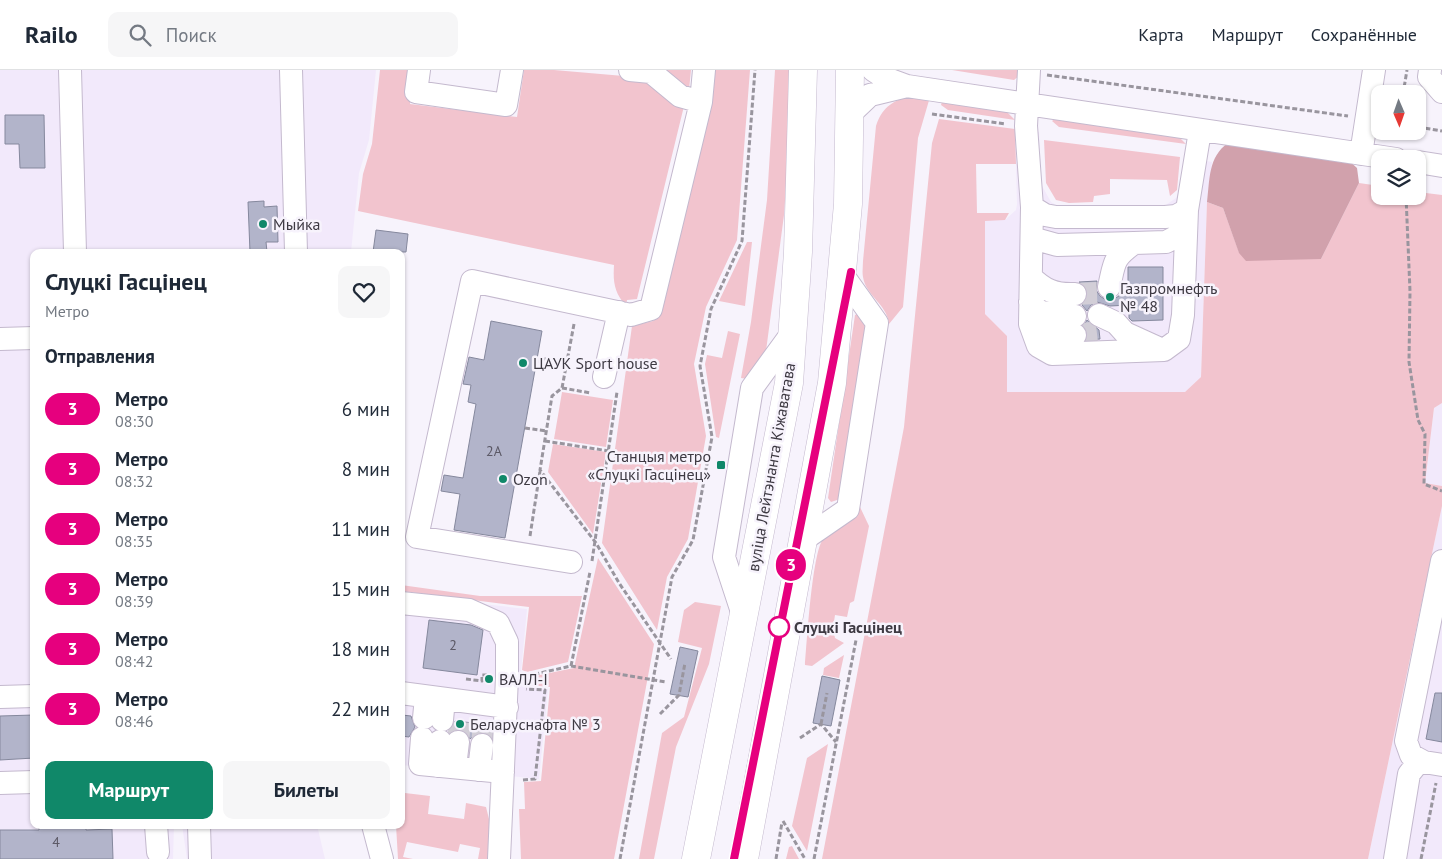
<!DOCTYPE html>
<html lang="ru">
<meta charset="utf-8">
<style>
body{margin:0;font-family:"PT Sans",sans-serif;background:#f6f6f7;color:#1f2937;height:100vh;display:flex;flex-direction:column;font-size:19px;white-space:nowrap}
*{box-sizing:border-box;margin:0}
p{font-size:16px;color:#747a83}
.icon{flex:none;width:28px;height:28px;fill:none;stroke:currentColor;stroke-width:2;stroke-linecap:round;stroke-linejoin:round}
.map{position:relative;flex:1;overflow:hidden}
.details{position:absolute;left:30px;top:179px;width:375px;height:580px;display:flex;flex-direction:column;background:#fff;border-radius:10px;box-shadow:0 1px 4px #0004}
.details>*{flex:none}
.badge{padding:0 10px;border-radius:16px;font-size:18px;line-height:32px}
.needle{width:32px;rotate:178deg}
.buttons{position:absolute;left:1371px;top:15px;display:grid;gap:10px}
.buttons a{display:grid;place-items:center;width:55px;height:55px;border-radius:10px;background:#fff;box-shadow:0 1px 4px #0004;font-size:25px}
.map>.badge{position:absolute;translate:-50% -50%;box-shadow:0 0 0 2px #fff}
h2{padding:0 15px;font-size:19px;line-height:45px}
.round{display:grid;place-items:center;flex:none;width:52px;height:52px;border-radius:10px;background:#f6f6f7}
.head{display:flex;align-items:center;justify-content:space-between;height:85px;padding:0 15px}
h1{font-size:24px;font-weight:600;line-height:38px}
.button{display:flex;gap:10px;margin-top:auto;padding:10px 15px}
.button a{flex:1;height:58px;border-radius:10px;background:#108869;color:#fff;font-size:20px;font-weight:600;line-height:58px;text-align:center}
.button a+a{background:#f6f6f7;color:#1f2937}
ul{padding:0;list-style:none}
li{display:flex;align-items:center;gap:15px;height:60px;padding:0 15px}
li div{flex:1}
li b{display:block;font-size:19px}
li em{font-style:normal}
li .badge{min-width:55px;font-weight:700;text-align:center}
header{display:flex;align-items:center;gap:30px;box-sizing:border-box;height:70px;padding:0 25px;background:#fff;border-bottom:1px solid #e0e1e3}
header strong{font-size:24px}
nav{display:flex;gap:28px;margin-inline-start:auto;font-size:18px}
.search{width:350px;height:45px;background:#f6f6f7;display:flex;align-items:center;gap:12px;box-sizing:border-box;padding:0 18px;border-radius:10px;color:#747a83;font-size:19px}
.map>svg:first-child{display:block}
.built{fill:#f2e9fb}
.green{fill:#f2c4ce}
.forest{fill:#d1a1ac}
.building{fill:#b2b4ca;stroke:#85889d}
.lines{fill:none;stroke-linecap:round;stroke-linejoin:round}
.minor-tunnel{stroke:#d2ced7;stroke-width:22;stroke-dasharray:22 11;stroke-linecap:butt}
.minor-casing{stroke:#c4b9ce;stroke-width:24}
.major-casing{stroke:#c4b9ce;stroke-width:29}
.path{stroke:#99959e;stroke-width:3;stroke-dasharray:5 2.5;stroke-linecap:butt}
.minor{stroke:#fff;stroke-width:22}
.major{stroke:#fff;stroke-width:28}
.line-casing{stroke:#fff;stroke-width:11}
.line{stroke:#e6007e;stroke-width:8}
.poi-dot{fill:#108869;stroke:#f7f3fc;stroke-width:2}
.stop-dot{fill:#fff;stroke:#e6007e;stroke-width:2.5}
.labels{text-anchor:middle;stroke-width:5;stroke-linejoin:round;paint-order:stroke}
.number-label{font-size:14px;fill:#5b5865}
.poi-label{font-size:16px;fill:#3e3a43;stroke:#f7f3fc;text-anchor:start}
.street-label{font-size:16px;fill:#3e3a43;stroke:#f7f3fc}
.stop-label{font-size:16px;font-weight:bold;fill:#3e3a43;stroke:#f7f3fc;text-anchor:start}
</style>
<header>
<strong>Railo</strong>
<div class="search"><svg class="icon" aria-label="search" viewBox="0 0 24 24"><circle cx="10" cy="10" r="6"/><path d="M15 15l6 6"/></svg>Поиск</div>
<nav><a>Карта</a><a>Маршрут</a><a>Сохранённые</a></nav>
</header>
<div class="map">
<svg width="1442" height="789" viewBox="0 0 1442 789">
<rect width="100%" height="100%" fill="#f7f3fc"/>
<path class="built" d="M0,0H376L369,70L359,103L351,182H34V755H174L173,789H0Z
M1015,59L1039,62L1041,114L1051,132L1059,137L1160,139L1176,128L1180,119L1184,87L1212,92L1207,132L1201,307L1185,322H1006L1007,266L985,244V150H1005L1016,140L1017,134Z
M1442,333V416L1425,413L1434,338Z
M1442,436V789H1368Z
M401,525L527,539L520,613L523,617L548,619L539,709L401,695Z
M182,755H317L325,789H187Z"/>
<path class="green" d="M380,0H413L410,34L517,47L524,0H554L647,8L684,36L637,229L627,230L626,236C614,222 613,212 614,195L358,141L363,104L372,74Z
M662,0H691L689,20Z
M715,0H750L737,170L706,237L694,294L706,366L688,469L667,507L657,560L602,473L632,256L653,251L662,242L708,49Z
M775,0H794L784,145L766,281L748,309L741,308L751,252L767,130Z
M952,0H1026L1014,10Z
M908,26L930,27L918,68L903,237L889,254C887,234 866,226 863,207C862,202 863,196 863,191L876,56C882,38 891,32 908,26Z
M943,28L1006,41L1015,50L948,40L941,35Z
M1057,47L1177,65L1186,74L1059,57L1052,51Z
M939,49L1015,59L1016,94H976L977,143H1009L1005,150L985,151V244L1007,266V322H1185L1201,307L1207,132L1223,138L1239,182L1321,189L1359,113L1380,116V126H1418V122L1442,125V333L1434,338L1425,413L1442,416V436L1368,789H822L904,357L932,73Z
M1044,70L1180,87L1177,120L1170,126L1167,110L1110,109V124L1094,126L1093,132L1069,133L1056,130L1046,113Z
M747,172H752L745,236L719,231Z
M859,243L869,248L840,429L831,432L828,428L855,245Z
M728,261L740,264L719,368L716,367L705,294L707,285L722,288Z
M562,322L613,330L606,377L554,369Z
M553,374L606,382L593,464L548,402Z
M860,437L869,456L854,531L850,533L847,547L835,545L833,558L835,568L844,573L812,596L805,595C807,572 812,484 823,469C832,456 851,451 860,437Z
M598,488L654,574L614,789H521L519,739H525L524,712L541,711L550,617L529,615L526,612L525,608L574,598Z
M401,515L480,526H582L568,592L527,602L522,600L529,537L401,521Z
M695,532L721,536L709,594L676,677L654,789H639L662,663L684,647L702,578L678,572L684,540Z
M844,585L839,608L823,605L824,598Z
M828,674L807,781L792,756L807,688Z
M405,723L430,726L428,744L464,749L466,733L486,737L490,753V789H478L480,778L460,774L458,782L407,772L403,787L413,789H398L396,755H401V726Z
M792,776L799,789H786L789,777Z"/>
<path class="forest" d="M1228,73L1346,88L1357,98L1359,113L1321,189L1246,191L1239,183L1223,138L1207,132C1210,109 1208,87 1228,73Z"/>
<path class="building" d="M5,45H44L45,98H20L19,74H5Z
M264,131V137L277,136L278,172H266L267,182H250L248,132Z
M376,160L408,164L406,182H373Z
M1128,197H1163V250L1132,251L1129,248V235L1110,236L1097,232L1091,235L1087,241L1082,235L1087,230L1088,223L1086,217L1079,212L1097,211L1096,220L1100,226L1106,230H1112L1119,226L1123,216H1128Z
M1087,250L1099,260L1100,269L1087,270V259L1084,255Z
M491,251L542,261L505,468L454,460L460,424L441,421L444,405L463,408L476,334L468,332L471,315L463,314L469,287L484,290Z
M429,550L471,555L483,560L477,605L423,598Z
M680,577L698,581L688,627L670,624Z
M822,606L840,610L831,656L813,653Z
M1435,623H1442V672L1426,669Z
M34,645V688L0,690V646Z
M402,645L411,646L415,657L409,667L401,666Z
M455,651L492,655L491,666L484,662L477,663L470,669L466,662L460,659L449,662Z
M39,755H86V760L112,759L113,789H0V760H39Z"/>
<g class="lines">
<path class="minor-tunnel" d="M1075,224L1099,223L1109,217
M1075,265L1099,262
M458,672L460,652
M482,675L484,654"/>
<defs>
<path id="minor" d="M70,0L75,182
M291,0L296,182
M419,0L416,22L506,35L512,0
M630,0L651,2L680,26L701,32
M873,0L885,8L907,16L1396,89
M1029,0L1026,56L1032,137L1030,254L1038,276L1052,284L1164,280L1179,269L1183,245L1187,140L1200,61
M1430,0L1429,7L1442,22
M850,44L870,25L907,16
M1361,84L1374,0
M1418,92L1442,96
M1032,137L1045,145L1056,147H1165L1176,146L1187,140
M1032,168L1057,175L1134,173L1166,172L1185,162
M1031,207C1044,220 1055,225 1075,224
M1109,217C1115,192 1112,189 1134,173
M1030,232L1040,242L1075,246
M1099,245L1116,253L1125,263L1158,278
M1030,254L1043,264L1075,265
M0,269L34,268
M604,307L619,242
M803,470L848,439L877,253L842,204
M1442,491L1406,671L1411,685L1424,692L1442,695
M571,492L417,467L472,211L631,245L651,239L701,32L704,0
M401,533L469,540L498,553L507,572V607L499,789
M744,548L724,487L752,318L792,263
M401,623L507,637
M0,627L34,626
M424,648L426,627
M442,650L444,629
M422,668L420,694L503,702
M438,696L440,671
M455,697L458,672
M479,700L482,675
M0,713L34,712
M156,755L158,782
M199,755L200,789
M373,755L382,789
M1395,789L1409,704L1417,694L1424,692"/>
<path id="major" d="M696,789L789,313L798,182L803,0
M744,789L832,313L848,134L850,0"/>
</defs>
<use href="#minor" class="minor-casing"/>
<use href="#major" class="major-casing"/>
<path class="path" d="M1047,5L1348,46
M1403,24L1407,0
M932,44L1006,54
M1418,45L1422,43
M1418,57L1442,61
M1406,126L1410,221L1409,292L1418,350L1425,364L1424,414L1442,421
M574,254L562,318L552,326L540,400L596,473L619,513L671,589
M537,292L545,289L567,293
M562,318L591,323
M525,358L547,361
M545,371L609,381
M530,466L540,401
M592,491L617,322
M571,596L590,502
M527,606L571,596L666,612
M466,609L482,611V605H487
M660,644L679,625L685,593
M821,654L827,623
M800,668L821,654L836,672
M523,710L535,709L545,620L526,619
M783,751L805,789
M620,789L672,507L693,470L712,367L700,296L711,239L742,171L755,0
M776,789L782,752
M814,789L856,570
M1421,789L1436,713"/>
<use href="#minor" class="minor"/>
<use href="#major" class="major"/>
</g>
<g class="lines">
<defs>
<path id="line" d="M734,789L851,202"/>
</defs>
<use href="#line" class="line-casing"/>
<use href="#line" class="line"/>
</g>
<g class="poi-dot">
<circle cx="263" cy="154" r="5"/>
<circle cx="1110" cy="227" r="5"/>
<circle cx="523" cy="293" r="5"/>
<rect x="716" y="390" width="10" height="10" rx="2.5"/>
<circle cx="503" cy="409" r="5"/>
<circle cx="489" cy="609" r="5"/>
<circle cx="460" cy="654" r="5"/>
</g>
<circle class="stop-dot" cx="779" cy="557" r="10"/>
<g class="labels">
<g class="number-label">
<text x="494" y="386">2А</text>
<text x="453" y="580">2</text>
<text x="56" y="777">4</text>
</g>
<g class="poi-label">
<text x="273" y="160">Мыйка</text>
<text x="1120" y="224">Газпромнефть<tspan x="1120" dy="18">№ 48</tspan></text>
<text x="533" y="299">ЦАУК Sport house</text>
<text x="711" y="392" text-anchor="end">Станцыя метро<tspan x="711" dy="18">«Слуцкі Гасцінец»</tspan></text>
<text x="513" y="415">Ozon</text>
<text x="499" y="615">ВАЛЛ-І</text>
<text x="470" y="660">Беларуснафта № 3</text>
</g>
<g class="street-label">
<text transform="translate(771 397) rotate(-80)" y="6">вуліца Лейтэнанта Кіжаватава</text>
</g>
<g class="stop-label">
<text x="794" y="563">Слуцкі Гасцінец</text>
</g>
</g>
</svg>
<div class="buttons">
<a><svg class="needle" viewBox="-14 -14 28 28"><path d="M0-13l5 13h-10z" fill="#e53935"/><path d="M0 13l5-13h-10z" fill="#747a83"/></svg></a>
<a><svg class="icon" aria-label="layers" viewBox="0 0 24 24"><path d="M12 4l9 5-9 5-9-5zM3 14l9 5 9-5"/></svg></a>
</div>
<b class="badge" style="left:791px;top:495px;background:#e6007e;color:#fff">3</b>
<section class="details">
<div class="head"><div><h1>Слуцкі Гасцінец</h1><p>Метро</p></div><a class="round"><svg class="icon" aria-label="heart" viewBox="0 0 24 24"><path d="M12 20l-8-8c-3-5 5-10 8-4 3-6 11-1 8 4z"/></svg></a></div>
<h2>Отправления</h2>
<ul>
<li><span class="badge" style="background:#e6007e;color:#fff">3</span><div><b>Метро</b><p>08:30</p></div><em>6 мин</em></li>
<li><span class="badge" style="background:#e6007e;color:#fff">3</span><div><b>Метро</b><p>08:32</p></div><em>8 мин</em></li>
<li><span class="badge" style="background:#e6007e;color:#fff">3</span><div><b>Метро</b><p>08:35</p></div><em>11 мин</em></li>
<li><span class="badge" style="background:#e6007e;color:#fff">3</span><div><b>Метро</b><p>08:39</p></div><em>15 мин</em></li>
<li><span class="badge" style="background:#e6007e;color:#fff">3</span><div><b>Метро</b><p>08:42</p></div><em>18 мин</em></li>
<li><span class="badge" style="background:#e6007e;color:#fff">3</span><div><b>Метро</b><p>08:46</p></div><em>22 мин</em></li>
</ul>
<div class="button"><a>Маршрут</a><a>Билеты</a></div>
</section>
</div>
